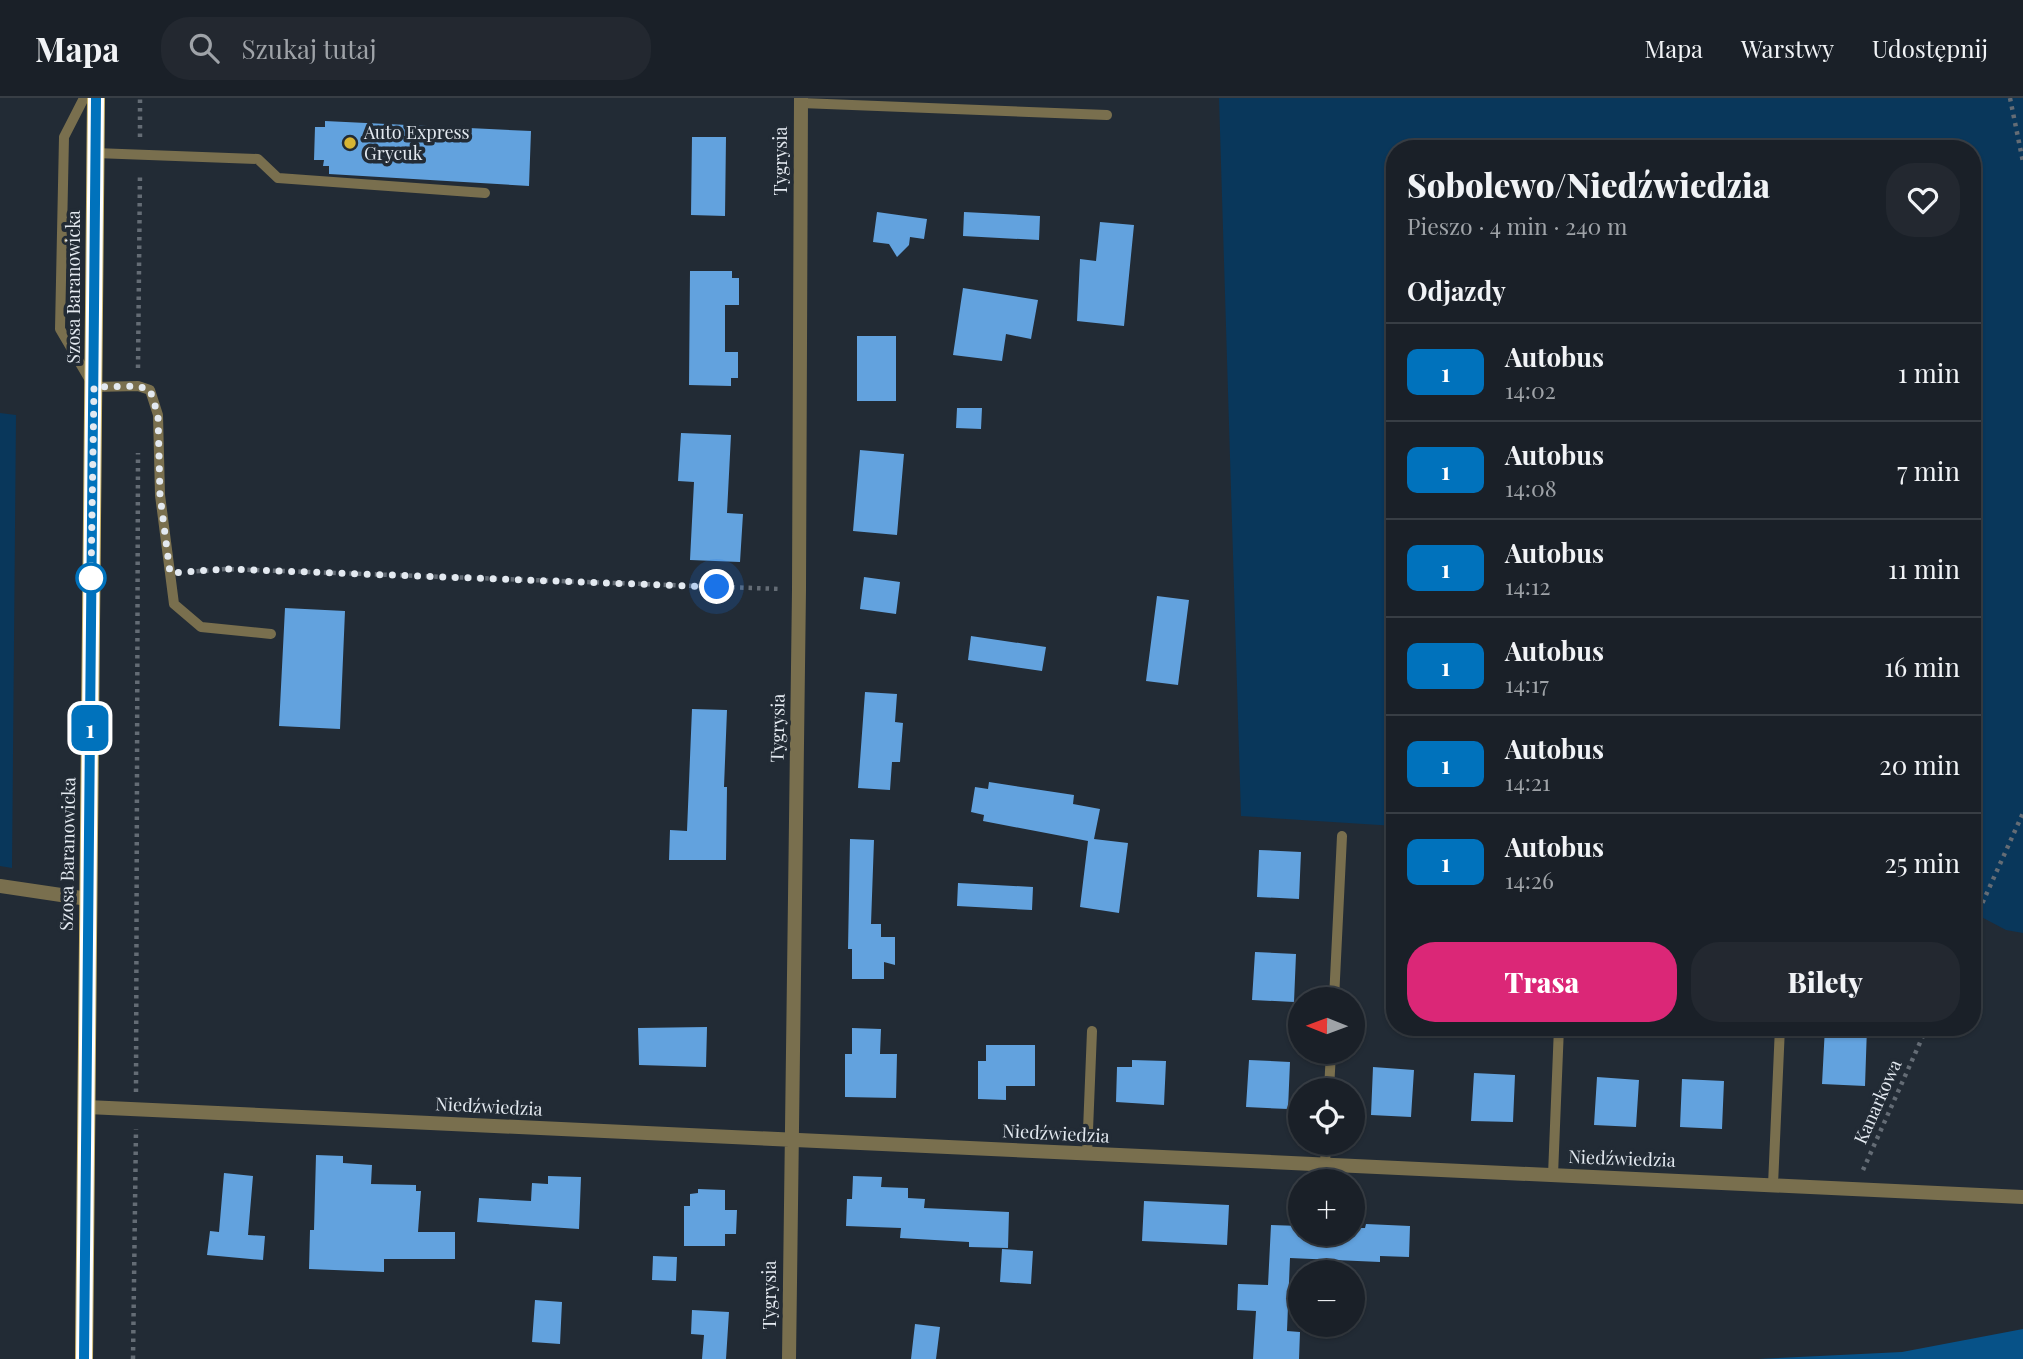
<!DOCTYPE html>
<html lang="pl">
<meta charset="utf-8">
<style>
body{margin:0;font-family:"Playfair Display",serif;background:#232830;color:#f1f3f6;height:100vh;display:flex;flex-direction:column;font-size:26px;white-space:nowrap}
*{box-sizing:border-box;margin:0}
p{font-size:23px;color:#9fa3a8}
.icon{flex:none;width:38px;height:38px;fill:none;stroke:currentColor;stroke-width:2;stroke-linecap:round;stroke-linejoin:round}
.map{position:relative;flex:1;overflow:hidden}
.side{position:absolute;left:1386px;top:42px;width:595px;height:896px;display:flex;flex-direction:column;background:#1a2028;border-radius:28px;box-shadow:0 2px 5px #0004,0 0 0 2px #383e45}
.side>*{flex:none}
.badge{padding:0 14px;border-radius:10px;font-size:24px;line-height:46px}
.needle{width:46px;rotate:271deg}
.tools{position:absolute;left:1288px;top:889px;display:grid;gap:14px}
.tools a{display:grid;place-items:center;width:77px;height:77px;border-radius:50%;background:#1a2028;box-shadow:0 2px 5px #0004,0 0 0 2px #383e45;font-size:35px}
.you{position:absolute;width:35px;height:35px;margin:-18px;border:5px solid #fff;border-radius:50%;background:#1a73e8;box-shadow:0 0 0 10px #1a73e833}
.map>.badge{position:absolute;translate:-50% -50%;box-shadow:0 0 0 4px #fff}
h2{padding:0 21px;font-size:26px;line-height:63px}
.round{display:grid;place-items:center;flex:none;width:74px;height:74px;border-radius:28px;background:#232830}
.overview{display:flex;align-items:center;justify-content:space-between;height:119px;padding:0 21px}
h1{font-size:33px;font-weight:800;line-height:52px}
.cta{display:flex;gap:14px;margin-top:auto;padding:14px 21px}
.cta a{flex:1;height:80px;border-radius:28px;background:#db2777;color:#fff;font-size:28px;font-weight:800;line-height:80px;text-align:center}
.cta a+a{background:#232830;color:#f1f3f6}
ul{padding:0;list-style:none}
li{display:flex;align-items:center;gap:21px;height:98px;padding:0 21px;border-top:2px solid #383e45}
li div{flex:1}
li b{display:block;font-size:26px}
li em{font-style:normal}
li .badge{min-width:77px;font-weight:700;text-align:center}
header{display:flex;align-items:center;gap:42px;box-sizing:border-box;height:98px;padding:0 35px;background:#1a2028;border-bottom:2px solid #383e45}
header strong{font-size:33px}
nav{display:flex;gap:38px;margin-inline-start:auto;font-size:24px}
.search{width:490px;height:63px;background:#232830;display:flex;align-items:center;gap:18px;box-sizing:border-box;padding:0 24px;border-radius:28px;color:#9fa3a8;font-size:26px}
.map>svg:first-child{display:block}
.green{fill:#09375b}
.water{fill:#075288}
.building{fill:#62a2de}
.lines{fill:none;stroke-linecap:round;stroke-linejoin:round}
.path{stroke:#646c75;stroke-width:4.5;stroke-dasharray:3.5 5;stroke-linecap:butt}
.service{stroke:#796f4e;stroke-width:10}
.minor{stroke:#796f4e;stroke-width:14}
.primary{stroke:#c9b36c;stroke-width:18}
.line-casing{stroke:#fff;stroke-width:16}
.line{stroke:#0072bc;stroke-width:10}
.walk{stroke:#e3e9f0;stroke-width:7;stroke-dasharray:0 12.6}
.poi-dot{fill:#d7b434;stroke:#222b35;stroke-width:2.5}
.stop-dot{fill:#fff;stroke:#0072bc;stroke-width:3.5}
.labels{text-anchor:middle;stroke-width:7;stroke-linejoin:round;paint-order:stroke}
.poi-label{font-size:18px;fill:#e3e9f0;stroke:#222b35;text-anchor:start}
.street-label{font-size:18px;fill:#e3e9f0;stroke:#222b35}
</style>
<header>
<strong>Mapa</strong>
<div class="search"><svg class="icon" aria-label="search" viewBox="0 0 24 24"><circle cx="10" cy="10" r="6"/><path d="M15 15l6 6"/></svg>Szukaj tutaj</div>
<nav><a>Mapa</a><a>Warstwy</a><a>Udostępnij</a></nav>
</header>
<div class="map">
<svg width="2023" height="1261" viewBox="0 0 2023 1261">
<rect width="100%" height="100%" fill="#222b35"/>
<path class="green" d="M1219,0H2023V835L2006,832L1972,814V51H1395V728L1241,718Z
M0,315L16,317L12,770L0,768Z"/>
<path class="water" d="M2023,1231V1261H1758L1902,1254Z"/>
<path class="building" d="M325,23L531,33L529,88L329,76V68H323L324,62H314L315,29H325Z
M692,39H726L725,118L691,117Z
M877,114L927,121L924,141L910,139L909,147L897,159L889,146L873,144Z
M964,114L1040,118L1039,142L963,138Z
M1100,124L1134,127L1124,228L1077,223L1080,161L1096,163Z
M690,173H732V180H739V207H725V254H738V280H731V288L689,287Z
M963,190L1038,202L1031,241L1006,236L1002,263L953,257Z
M857,238H896V303H857Z
M957,310H982L981,331L956,330Z
M681,335L731,337L727,415L743,416L740,464L690,462L694,384L678,383Z
M860,352L904,356L897,437L853,433Z
M864,479L900,484L896,516L860,511Z
M1157,498L1189,502L1178,587L1146,583Z
M285,510L345,513L340,631L279,628Z
M971,538L1046,549L1042,573L968,562Z
M865,594L897,596L895,624L903,625L900,664H892L890,692L858,690Z
M692,611L727,612L724,689H727L726,762H669L670,732L687,733Z
M989,684L1074,697L1073,706L1100,711L1094,741L1128,745L1119,815L1080,809L1088,743L983,723L984,717L971,714L975,689L988,691Z
M850,741L874,742L871,826H881V839H895V867L884,864V881H852V851H848Z
M1259,752L1301,754L1299,801L1257,799Z
M958,785L1033,789L1032,812L957,808Z
M1255,854L1296,856L1294,904L1252,902Z
M707,929L706,969L639,967L638,930Z
M1825,929H1867L1865,988L1822,986Z
M852,930L881,931L880,956H897L896,1000L845,999V956H852Z
M986,947H1035V988H1006V1002L978,1001V963H986Z
M1132,962L1166,963L1164,1007L1116,1004L1117,969H1132Z
M1249,962L1290,964L1288,1011L1246,1009Z
M1373,969L1414,972L1411,1019L1371,1017Z
M1474,975L1515,977L1513,1024L1471,1023Z
M1597,979L1639,982L1636,1029L1594,1027Z
M1682,981L1724,983L1722,1031L1680,1029Z
M316,1057L343,1058V1065L372,1067L371,1086L416,1087V1093H421L418,1134H455V1161H384V1174L309,1171L310,1132H314Z
M224,1075L253,1078L248,1137L265,1138L263,1162L207,1157L210,1133L219,1134Z
M548,1078L581,1079L579,1131L477,1124L479,1100L531,1103L532,1085L548,1086Z
M853,1078L882,1079L881,1089L908,1090V1100L925,1101L924,1110L1009,1114L1008,1150L969,1149V1144L900,1140L901,1130L846,1128L847,1101H852Z
M698,1091L725,1092V1112H737L736,1136H725V1148H684V1108H690V1096L698,1095Z
M1144,1103L1229,1107L1227,1147L1142,1143Z
M1366,1126L1410,1128L1409,1159L1380,1158V1164L1290,1160L1287,1233L1300,1234L1299,1261H1253L1256,1213L1237,1212L1238,1186L1268,1187L1271,1127L1300,1128V1136H1353V1130H1365Z
M1002,1151L1033,1153L1031,1186L1000,1184Z
M653,1158L677,1159L676,1183L652,1182Z
M535,1202L562,1204L560,1246L532,1244Z
M692,1212L729,1214L726,1261H702L704,1237L691,1236Z
M915,1226L940,1229L936,1261H911Z"/>
<g class="lines">
<path class="path" d="M2010,0L2023,64
M140,39V0
M138,270L140,75
M188,474L226,471L781,491
M1972,828L2023,715
M136,994L138,355
M1863,1072L1927,929
M133,1261L136,1031"/>
<path class="service" d="M84,0L64,39L60,231L94,289L138,288L150,292L158,317L160,397L174,506L201,529L271,536
M801,5L1107,17
M95,55L258,61L278,80L485,95
M1334,901L1342,738
M1329,992L1331,954
M1087,1057L1092,933
M1325,1067L1326,1045
M1553,1077L1559,929
M1773,1087L1780,929"/>
<path class="minor" d="M0,788L88,801
M87,1009L2023,1099
M789,1261L799,492L801,0"/>
<path class="primary" d="M84,1261L96,0"/>
</g>
<g class="lines">
<defs>
<path id="line" d="M84,1261L96,0"/>
</defs>
<use href="#line" class="line-casing"/>
<use href="#line" class="line"/>
<path class="walk" d="M91,480L94,289L138,288L150,292L158,317L160,397L170,475L226,471L717,489"/>
</g>
<circle class="poi-dot" cx="350" cy="45" r="7"/>
<circle class="stop-dot" cx="91" cy="480" r="14"/>
<g class="labels">
<g class="poi-label">
<text x="364" y="41">Auto Express<tspan x="364" dy="21">Grycuk</tspan></text>
</g>
<g class="street-label">
<text transform="translate(781 63) rotate(-90)" y="6">Tygrysia</text>
<text transform="translate(74 189) rotate(-90)" y="6">Szosa Baranowicka</text>
<text transform="translate(778 630) rotate(-89)" y="6">Tygrysia</text>
<text transform="translate(68 756) rotate(-89)" y="6">Szosa Baranowicka</text>
<text transform="translate(1878 1004) rotate(-66)" y="6">Kanarkowa</text>
<text transform="translate(489 1009) rotate(3)" y="6">Niedźwiedzia</text>
<text transform="translate(1056 1036) rotate(3)" y="6">Niedźwiedzia</text>
<text transform="translate(1622 1061) rotate(2)" y="6">Niedźwiedzia</text>
<text transform="translate(770 1197) rotate(-90)" y="6">Tygrysia</text>
</g>
</g>
</svg>
<div class="tools">
<a><svg class="needle" viewBox="-14 -14 28 28"><path d="M0-13l5 13h-10z" fill="#e53935"/><path d="M0 13l5-13h-10z" fill="#9fa3a8"/></svg></a>
<a><svg class="icon" aria-label="locate" viewBox="0 0 24 24"><circle cx="12" cy="12" r="6"/><path d="M12 2v4M12 18v4M2 12h4M18 12h4"/></svg></a>
<a>+</a>
<a>−</a>
</div>
<div class="you" style="left:717px;top:489px"></div>
<b class="badge" style="left:90px;top:630px;background:#0072bc;color:#fff">1</b>
<section class="side">
<div class="overview"><div><h1>Sobolewo/Niedźwiedzia</h1><p>Pieszo · 4 min · 240 m</p></div><a class="round"><svg class="icon" aria-label="heart" viewBox="0 0 24 24"><path d="M12 20l-8-8c-3-5 5-10 8-4 3-6 11-1 8 4z"/></svg></a></div>
<h2>Odjazdy</h2>
<ul>
<li><span class="badge" style="background:#0072bc;color:#fff">1</span><div><b>Autobus</b><p>14:02</p></div><em>1 min</em></li>
<li><span class="badge" style="background:#0072bc;color:#fff">1</span><div><b>Autobus</b><p>14:08</p></div><em>7 min</em></li>
<li><span class="badge" style="background:#0072bc;color:#fff">1</span><div><b>Autobus</b><p>14:12</p></div><em>11 min</em></li>
<li><span class="badge" style="background:#0072bc;color:#fff">1</span><div><b>Autobus</b><p>14:17</p></div><em>16 min</em></li>
<li><span class="badge" style="background:#0072bc;color:#fff">1</span><div><b>Autobus</b><p>14:21</p></div><em>20 min</em></li>
<li><span class="badge" style="background:#0072bc;color:#fff">1</span><div><b>Autobus</b><p>14:26</p></div><em>25 min</em></li>
</ul>
<div class="cta"><a>Trasa</a><a>Bilety</a></div>
</section>
</div>
